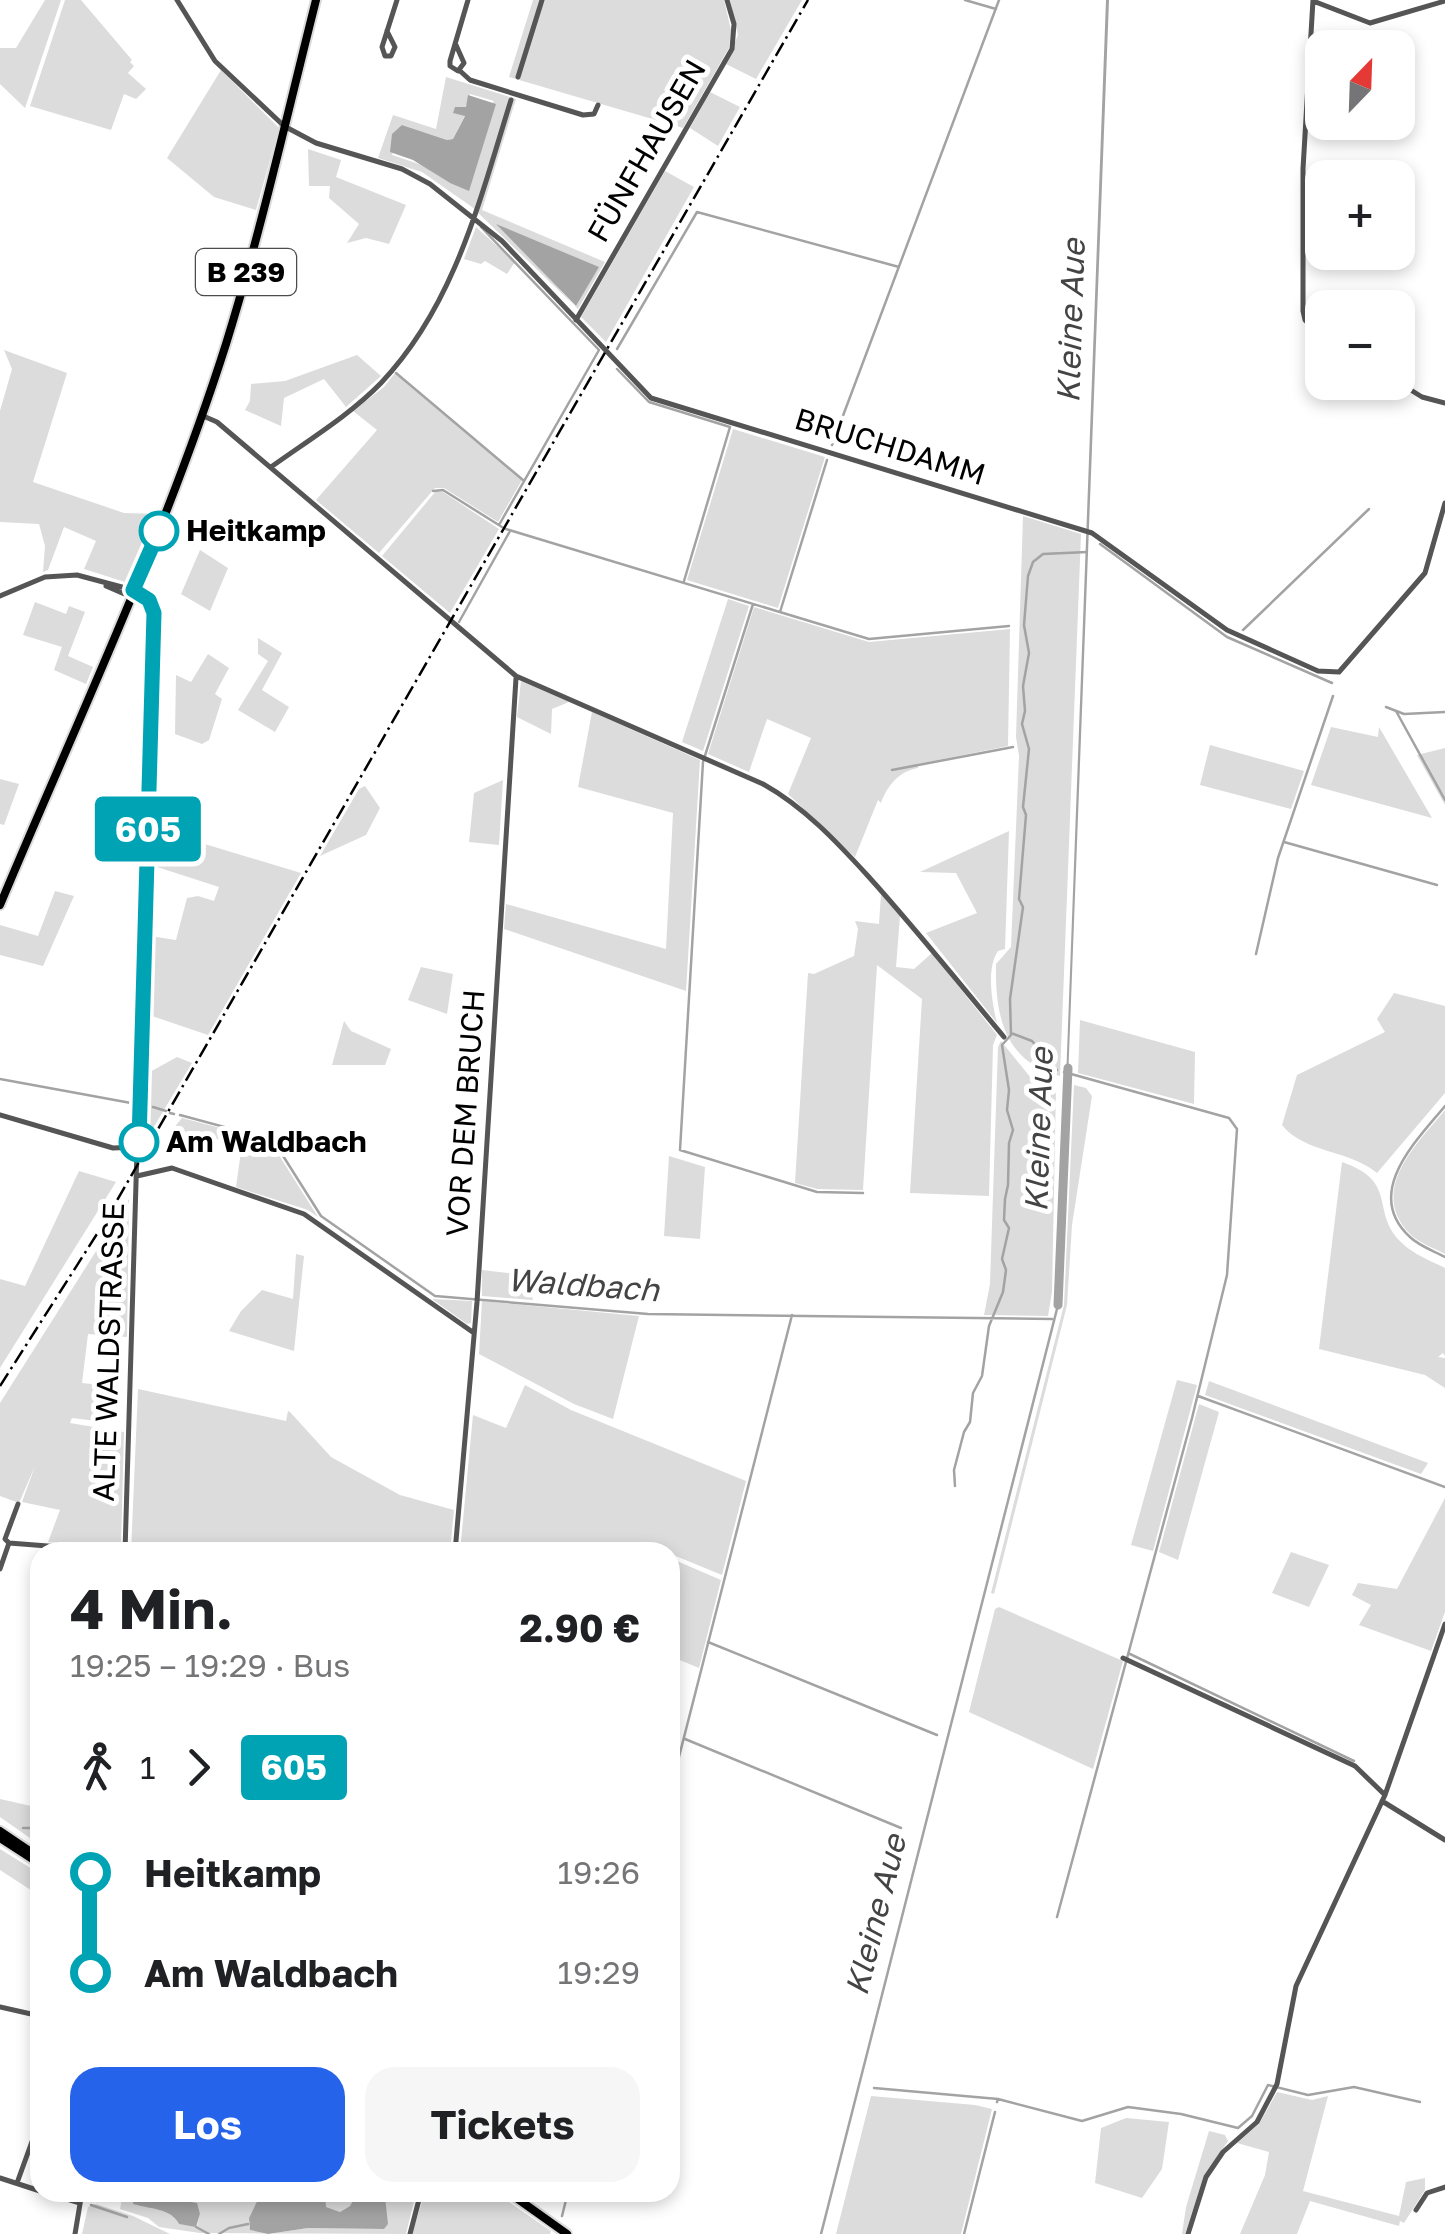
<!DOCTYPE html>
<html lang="de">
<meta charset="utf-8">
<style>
body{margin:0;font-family:"Golos Text",sans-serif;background:#f6f6f6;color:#202124;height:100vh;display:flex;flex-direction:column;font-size:38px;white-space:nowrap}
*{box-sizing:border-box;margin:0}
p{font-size:32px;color:#757577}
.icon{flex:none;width:55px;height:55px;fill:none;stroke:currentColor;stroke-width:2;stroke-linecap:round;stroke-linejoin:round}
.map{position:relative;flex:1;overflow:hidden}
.details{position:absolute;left:30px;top:1542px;width:650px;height:660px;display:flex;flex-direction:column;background:#fff;border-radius:30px;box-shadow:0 5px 15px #0003}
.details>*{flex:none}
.badge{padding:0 20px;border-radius:8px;font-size:35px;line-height:65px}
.needle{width:65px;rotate:23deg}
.fabs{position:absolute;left:1305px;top:30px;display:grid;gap:20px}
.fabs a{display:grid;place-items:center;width:110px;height:110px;border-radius:20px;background:#fff;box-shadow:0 5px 15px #0003;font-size:50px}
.map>.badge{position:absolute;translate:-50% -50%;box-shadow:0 0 0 5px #fff}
.legs{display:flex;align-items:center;gap:15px;height:110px;padding:0 40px;font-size:32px}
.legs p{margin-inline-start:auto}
.overview{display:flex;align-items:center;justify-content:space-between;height:170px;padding:0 40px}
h1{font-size:55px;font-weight:700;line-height:75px}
.cta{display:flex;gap:20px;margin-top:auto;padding:20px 40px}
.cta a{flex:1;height:115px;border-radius:30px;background:#2563eb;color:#fff;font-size:40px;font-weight:700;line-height:115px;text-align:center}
.cta a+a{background:#f6f6f6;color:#202124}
ul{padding:0 40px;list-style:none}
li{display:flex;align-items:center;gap:35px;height:100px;font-size:38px}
li i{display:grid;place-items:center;width:15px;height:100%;margin:0 12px;background:currentColor}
li i::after{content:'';width:25px;height:25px;margin:-12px;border:8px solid;border-radius:50%;background:#fff}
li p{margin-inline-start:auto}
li:first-child i{background:linear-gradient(#0000 50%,currentColor 0)}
li:last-child i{background:linear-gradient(currentColor 50%,#0000 0)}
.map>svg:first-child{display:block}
.green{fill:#dcdcdc;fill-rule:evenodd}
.water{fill:#a3a3a3}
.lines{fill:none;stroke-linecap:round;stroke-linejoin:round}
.stream{stroke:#a3a3a3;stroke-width:2.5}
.river{stroke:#a3a3a3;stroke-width:9}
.major-casing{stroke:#dbdbdb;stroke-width:12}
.minor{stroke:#555;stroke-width:5}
.major{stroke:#000;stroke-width:8}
.rail{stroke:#000;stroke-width:2.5;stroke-dasharray:15 5 2.5 5;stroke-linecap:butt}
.line-1-casing{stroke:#fff;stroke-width:22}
.line-1{stroke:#00a3b4;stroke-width:15}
.stop-1-dot{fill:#fff;stroke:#00a3b4;stroke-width:5}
.labels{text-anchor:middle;stroke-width:10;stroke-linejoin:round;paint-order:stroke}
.shield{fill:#fff;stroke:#4c4c4c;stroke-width:2.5}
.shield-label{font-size:28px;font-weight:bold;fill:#000}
.street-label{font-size:30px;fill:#000;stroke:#fff}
.stop-label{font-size:30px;font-weight:bold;fill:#000;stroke:#fff;text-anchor:start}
.water-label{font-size:32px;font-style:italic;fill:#444;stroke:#fff}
</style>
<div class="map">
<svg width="1445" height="2234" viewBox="0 0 1445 2234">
<rect width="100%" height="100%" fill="#fff"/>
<path class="green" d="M45,0H61L25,108L0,84V48H16Z
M65,0H81L132,60L130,62L134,66L128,73L146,89L136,99L124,94L111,130L30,106Z
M533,0H724L731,30L729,48L683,128L509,77Z
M730,0H802L756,79L726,64L738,35Z
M221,70L279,128L256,210L214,197L167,158Z
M446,77L516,99L482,210L605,262L578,309L472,207L422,172L378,158L393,115L436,129ZM470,94L494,101L450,183L422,165L392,155L402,125L447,140L453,139L465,115L454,113L466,108ZM510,236L598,268L576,306H575Z
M710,92L740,107L718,146L690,128Z
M308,149L341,160L336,177L406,205L389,244L366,238L347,243L359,224L329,198L330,186H309Z
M665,171L694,187L606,342L581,317Z
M476,227L515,262L507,274L485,261L481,264L464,259Z
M4,350L67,373L33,482L124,513L157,514L137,565L125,582L84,569L96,541L64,527L48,570L43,572L45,546L39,524L0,522V411L12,369Z
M357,355L381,376L346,407L324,379L284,398L281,426L245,410L250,401L251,384L285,381Z
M395,373L522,480L498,522L444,488H435L379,553L316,500L377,430L353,411L384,387Z
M733,429L825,457L778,608L687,580Z
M436,491L443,492L499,529L450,613L382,556Z
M1023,516L1081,534L1060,1076C1004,1062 995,1015 996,964L1011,947L1019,756L1016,737Z
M200,550L228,568L210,611L181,594Z
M728,599L749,606L703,751L682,742Z
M35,602L66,614L69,606L85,612L68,656L93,667L86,684L54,670L62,647L23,635Z
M754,607L869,642L1010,629L1008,746L918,764V768C899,771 887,786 881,803L878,800L855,857L788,794L811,738L767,719L749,772L708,754Z
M258,638L282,653L262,690L289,707L275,732L238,710L268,661L258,654Z
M208,654L229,668L215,694L222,699L209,740L202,744L175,734L176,675L191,682Z
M521,681L569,702L552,709L551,734L517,717Z
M592,712L700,760L686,991L504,929L506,904L666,949L673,813L578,787Z
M1331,727L1378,737L1379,727L1432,818L1311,785Z
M1210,745L1304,771L1291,809L1200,785Z
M1445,748V805L1417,755Z
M0,779L19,784L4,825L0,824Z
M503,780L499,845L469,842L474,793Z
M365,786L380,808L366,835L320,856L359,789Z
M155,829L301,873L208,1035L149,1015L150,936L176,940L187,898L198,896L214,901L219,887L154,866Z
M1009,831L1005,949L998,951C986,968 992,1003 997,1023L926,933L977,913L956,873L920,872Z
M55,891L74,896L43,966L0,955V925L38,936Z
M881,894L900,916L896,967L914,969L932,953L997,1035L993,1045L989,1196L910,1193L922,999L877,965L863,1190L817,1189L795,1183L808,973L814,974L854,956L858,929L855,921L879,924Z
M421,967L453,974L447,1014L408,1000Z
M1394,993L1445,1006V1093L1377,1173C1350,1150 1304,1153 1282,1125L1297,1075L1385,1032L1377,1019Z
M1080,1020L1195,1052L1194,1104L1078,1073Z
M344,1021L351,1031L391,1049L385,1065H332Z
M1001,1041L1031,1078L1053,1084L1056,1088L1052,1292L1048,1316L984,1315L990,1284L998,1047Z
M177,1057L192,1063L146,1140L148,1073Z
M1074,1085L1086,1088L1092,1096L1072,1225L1067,1305L994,1594L991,1593L1064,1305Z
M1445,1110V1254C1434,1248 1419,1243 1410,1234C1367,1190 1418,1143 1445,1110Z
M182,1118L270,1141L318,1217L308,1210L236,1187L241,1151C223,1142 207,1128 191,1147L168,1141L171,1131Z
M669,1156L705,1167L700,1239L664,1236Z
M1342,1162C1400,1182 1369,1212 1402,1243C1413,1254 1431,1261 1445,1268V1356L1443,1353L1438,1357L1445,1358V1388L1425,1375L1319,1349Z
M79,1171L116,1182L0,1368V1279L25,1286Z
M129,1199L127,1337L88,1334L82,1383L102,1385L101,1397L104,1398L96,1421L72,1418L70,1423L124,1432L121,1546L118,1549L48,1542L60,1510L22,1502L35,1466L19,1503L0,1496V1403Z
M296,1254L304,1256L294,1351L229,1331L241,1311L262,1290L293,1299Z
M482,1270L526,1275L533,1300L482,1296Z
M432,1299L472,1301L471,1323L467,1324Z
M482,1301L639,1316L613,1419L574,1404L479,1354Z
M1177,1380L1197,1385L1153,1551L1131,1545Z
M1209,1381L1428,1463L1421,1474L1205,1395Z
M525,1385L571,1410L746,1481L722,1575L661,1550L659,1552H460L473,1415L506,1428Z
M138,1389L286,1421L288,1411L290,1412L331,1457L400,1495L454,1510L450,1552H131Z
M1199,1404L1219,1412L1178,1560L1159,1552Z
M1445,1498V1612L1431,1651L1359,1625L1371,1605L1352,1595L1358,1583L1397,1589Z
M1291,1552L1329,1565L1309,1607L1272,1593Z
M670,1558L721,1580L699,1668L670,1656Z
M999,1607L1123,1661L1093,1769L969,1712L995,1609Z
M0,1799L40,1808V1845L0,1817Z
M0,1849L40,1874V1896L0,1870Z
M1277,2092L1312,2100L1328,2096L1303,2191L1399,2216L1406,2182L1425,2178V2190L1404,2223L1400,2221L1399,2226L1310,2201L1297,2234H1240L1265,2175L1269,2152L1237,2143L1259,2124Z
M871,2096L975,2105L992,2109L961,2234H836Z
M1126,2118L1169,2122L1162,2169L1142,2198L1095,2183L1101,2128Z
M1209,2131L1225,2135L1228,2141L1204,2176L1185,2234H1182L1186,2207Z
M425,2192L496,2193L551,2231L550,2234H412Z
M123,2193H261L249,2218L250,2230L268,2234L308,2228L383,2229L385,2197L379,2193H416L406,2234L200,2233L159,2227L148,2218L120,2209ZM140,2193L190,2199L200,2214L197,2226L179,2224C171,2209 151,2208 136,2205Z
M325,2193H360L350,2206L340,2212L325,2207Z
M96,2204L133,2216L170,2234H82L88,2207Z"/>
<path class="water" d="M1106,0H1109L1068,1080H1066Z
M468,95L496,104L469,191L450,183L413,160L390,152L392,134L402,125L447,140L453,139L465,116L453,113L455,107H466Z
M496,224L599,267L576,306Z
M140,2193L197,2203L200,2214L196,2227L179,2224C171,2208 149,2209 133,2204L134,2196Z
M261,2193H325L326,2207L340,2212L350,2206L357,2194L379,2193L385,2197L388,2224L384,2229L308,2228L268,2234L250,2230L249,2218Z"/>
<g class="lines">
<path class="stream" d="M965,0L996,9
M481,227L599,350L499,525
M617,349L697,212L899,267
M617,369L649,402L730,427L684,581
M396,373L523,480
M832,445L999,0
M433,491L443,490L502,527
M506,529L869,639L1009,626
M1100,544L1227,637L1332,683
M753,604L703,762L680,1150L817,1192L863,1193
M780,612L827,460
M459,622L510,531
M1243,630L1369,509
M1386,707L1404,714L1445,712
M1396,711L1445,800
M892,770L1013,747
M1284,842L1437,885
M1256,954L1278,858L1333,696
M1011,1033L1032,1041L1057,1070
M0,1079L131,1103
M146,1106L149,1107
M1445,1106C1417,1140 1362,1193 1410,1237C1419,1246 1434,1251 1445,1257
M153,1107L166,1111
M170,1113L174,1114
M180,1115L273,1140L321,1216L435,1296L648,1314L1052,1319
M1198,1396L1445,1487
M955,1486L954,1470L964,1432L970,1422L973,1393L982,1376L989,1326L1003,1292L1006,1270L1002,1259L1009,1228L1004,1220L1005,1199L1008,1185L1009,1143L1013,1130L1007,1110L1009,1090L1002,1045L1011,1035L1010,999L1023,907L1019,899L1026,815L1023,807L1029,749L1022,724L1025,711L1023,686L1029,653L1024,625L1028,576L1033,562L1043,554L1087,552
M708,1642L937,1735
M1130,1654L1354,1761
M685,1739L901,1828
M670,1792L792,1315
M23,1828H40
M1057,1917L1192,1418L1227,1275L1237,1129L1229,1118L1064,1072
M874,2088L998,2099L997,2102
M998,2099L1082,2121L1128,2107L1181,2114L1238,2128L1252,2116L1268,2085L1308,2095L1354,2087L1420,2102
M91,2205L127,2217
M562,2216L568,2192
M196,2227L209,2234
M219,2234L229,2228L248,2224
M821,2234L1058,1305
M964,2234L995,2112"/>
<path class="river" d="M1058,1305L1068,1068"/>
<defs>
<path id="major" d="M0,905C78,719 165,536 226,344C261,231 287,115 316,0
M0,1831L40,1858
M0,1838L40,1864
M508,2192L567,2234"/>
</defs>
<use href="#major" class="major-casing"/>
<path class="minor" d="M177,0L215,61L284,126L316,143L402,169L430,184L502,241L651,398L1092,533L1227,630L1318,671L1339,672L1425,573L1445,503
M1313,0L1303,169V311L1305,320L1322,337
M1313,1L1370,23L1445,1
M387,31L395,47L391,56H385L382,47L397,0
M456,45L464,63L458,71L450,66V61L468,0
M459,70L470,80L583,115L594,114L598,105
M518,77L542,0
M576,320L732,49L734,24L727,0
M1398,382L1422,397L1445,403
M201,415L217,422L516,676L763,784C804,807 836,841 868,876C915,928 959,983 1004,1037
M271,467C307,441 350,415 381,383C455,305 480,199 511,100
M106,586L143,602L152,611
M0,596L45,577L77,575L133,590L149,599L153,613L125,1552
M0,1115L113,1148L138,1147
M137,1176L172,1168L304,1214L474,1333
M9,1543L125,1552
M455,1552L477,1302L516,678
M0,1569L9,1543L5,1539L18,1504
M1123,1658L1355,1766L1385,1795
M1382,1801L1445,1840
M0,2007L40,2016
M0,2178L40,2191
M17,2183L34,2136
M44,2192L80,2203
M1416,2210L1427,2193L1445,2187
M75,2234L82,2192
M410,2234L421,2192
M1188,2234L1206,2177L1223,2152L1257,2122L1277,2084L1296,1986L1385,1795L1445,1624"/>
<use href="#major" class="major"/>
<path class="rail" d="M0,1386L104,1223L808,0"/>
</g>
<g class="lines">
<defs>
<path id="line-1" d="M139,1142L154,613L149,600L133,590L159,531"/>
</defs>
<use href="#line-1" class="line-1-casing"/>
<use href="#line-1" class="line-1"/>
</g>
<g class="stop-1-dot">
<circle cx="159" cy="531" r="18"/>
<circle cx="139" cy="1142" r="18"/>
</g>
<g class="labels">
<rect class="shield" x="196" y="249" width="100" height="46" rx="8"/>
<g class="shield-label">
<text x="246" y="282">B 239</text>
</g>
<g class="street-label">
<text transform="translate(647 151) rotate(-60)" y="10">FÜNFHAUSEN</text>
<text transform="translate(890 447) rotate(17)" y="10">BRUCHDAMM</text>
<text transform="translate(466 1113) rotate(-86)" y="10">VOR DEM BRUCH</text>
<text transform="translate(109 1352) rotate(-88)" y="10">ALTE WALDSTRASSE</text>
</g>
<g class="stop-label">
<text x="186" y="541">Heitkamp</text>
<text x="166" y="1152">Am Waldbach</text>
</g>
<g class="water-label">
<text transform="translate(1071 321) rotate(-88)" y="11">Kleine Aue</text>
<text transform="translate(1039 1130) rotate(-88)" y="11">Kleine Aue</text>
<text transform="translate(583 1285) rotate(4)" y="11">Waldbach</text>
<text transform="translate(876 1915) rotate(-76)" y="11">Kleine Aue</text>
</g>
</g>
</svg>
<div class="fabs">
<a><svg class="needle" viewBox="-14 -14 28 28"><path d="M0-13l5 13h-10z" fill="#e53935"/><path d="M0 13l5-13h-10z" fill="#757577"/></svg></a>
<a>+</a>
<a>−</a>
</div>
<b class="badge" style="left:148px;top:829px;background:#00a3b4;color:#fff">605</b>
<section class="details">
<div class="overview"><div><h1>4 Min.</h1><p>19:25 – 19:29 · Bus</p></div><b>2.90 €</b></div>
<div class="legs"><svg class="icon" aria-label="walk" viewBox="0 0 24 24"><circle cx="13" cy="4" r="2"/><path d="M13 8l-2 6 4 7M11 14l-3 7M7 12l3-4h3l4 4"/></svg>1<svg class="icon" aria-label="forward" viewBox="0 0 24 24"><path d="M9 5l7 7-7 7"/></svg><b class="badge" style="background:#00a3b4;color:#fff">605</b></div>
<ul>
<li><i style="color:#00a3b4"></i><b>Heitkamp</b><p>19:26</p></li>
<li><i style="color:#00a3b4"></i><b>Am Waldbach</b><p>19:29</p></li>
</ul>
<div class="cta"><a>Los</a><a>Tickets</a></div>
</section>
</div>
